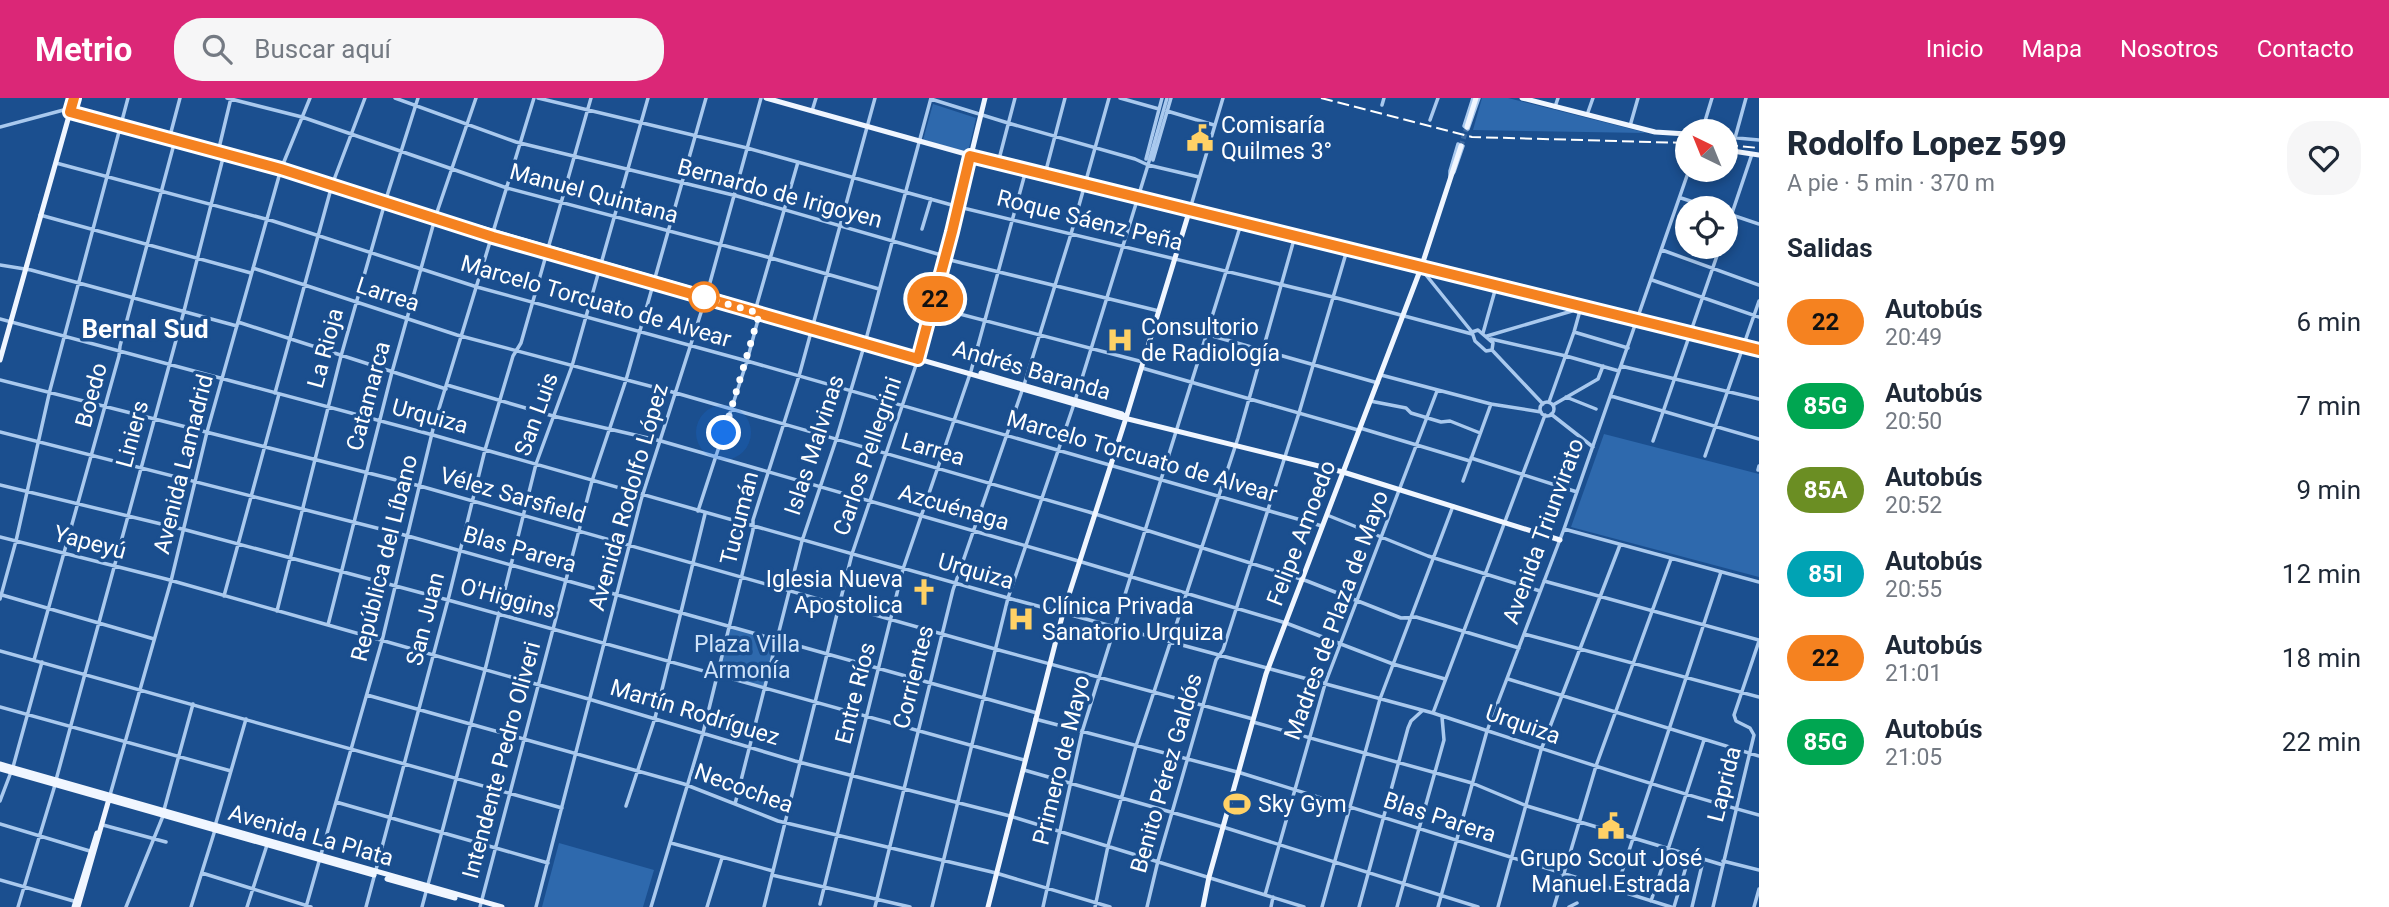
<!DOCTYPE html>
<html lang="es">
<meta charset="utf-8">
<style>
body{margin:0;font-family:Roboto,sans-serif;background:#f6f6f7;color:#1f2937;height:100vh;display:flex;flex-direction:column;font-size:26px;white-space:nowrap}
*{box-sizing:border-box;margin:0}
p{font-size:23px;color:#747a83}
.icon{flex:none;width:38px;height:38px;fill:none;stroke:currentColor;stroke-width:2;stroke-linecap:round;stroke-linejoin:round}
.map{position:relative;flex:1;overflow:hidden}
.drawer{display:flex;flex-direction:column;background:#fff;width:630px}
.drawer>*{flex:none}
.badge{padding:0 14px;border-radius:23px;font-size:24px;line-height:46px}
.needle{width:46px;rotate:317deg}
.tools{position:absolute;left:1675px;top:21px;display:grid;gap:14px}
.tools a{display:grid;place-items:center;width:63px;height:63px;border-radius:50%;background:#fff;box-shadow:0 4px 10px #0003;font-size:35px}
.you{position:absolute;width:35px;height:35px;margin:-18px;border:5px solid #fff;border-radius:50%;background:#1a73e8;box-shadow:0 0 0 10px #1a73e833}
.map>.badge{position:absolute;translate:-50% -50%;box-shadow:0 0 0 4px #fff}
h2{padding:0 28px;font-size:26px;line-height:63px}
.round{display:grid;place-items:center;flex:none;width:74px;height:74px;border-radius:28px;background:#f6f6f7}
.headline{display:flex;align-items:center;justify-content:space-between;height:119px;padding:0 28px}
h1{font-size:33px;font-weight:800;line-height:52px}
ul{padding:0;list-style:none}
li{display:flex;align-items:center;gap:21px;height:84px;padding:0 28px}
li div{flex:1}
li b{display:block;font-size:26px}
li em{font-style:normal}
li .badge{min-width:77px;font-weight:700;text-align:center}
header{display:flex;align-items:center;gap:42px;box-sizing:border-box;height:98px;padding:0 35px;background:#db2777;color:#fff}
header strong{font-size:33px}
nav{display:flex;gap:38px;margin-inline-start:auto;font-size:24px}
.search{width:490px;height:63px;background:#f6f6f7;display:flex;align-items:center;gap:18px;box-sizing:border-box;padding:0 24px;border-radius:28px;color:#747a83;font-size:26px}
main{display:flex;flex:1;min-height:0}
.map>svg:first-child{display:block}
.green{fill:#2e69ad}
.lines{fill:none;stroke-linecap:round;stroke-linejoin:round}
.major-tunnel{stroke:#3d69a0;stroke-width:5;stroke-dasharray:5 2.5;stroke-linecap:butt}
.minor{stroke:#a9c9ee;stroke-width:3.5}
.major{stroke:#f0f6ff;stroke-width:5}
.rail{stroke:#fff;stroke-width:2;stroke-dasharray:12 5;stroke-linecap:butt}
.line-casing{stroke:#fff;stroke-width:16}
.line{stroke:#f58220;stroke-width:10}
.walk{stroke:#fff;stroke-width:7;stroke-dasharray:0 12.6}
.stop-dot{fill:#fff;stroke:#f58220;stroke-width:3.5}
.labels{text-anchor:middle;stroke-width:7;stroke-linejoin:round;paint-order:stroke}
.poi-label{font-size:23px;fill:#fff;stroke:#1b4f8f;text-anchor:start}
.street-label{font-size:23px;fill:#fff;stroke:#1b4f8f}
.park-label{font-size:23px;fill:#cfe3fa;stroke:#1b4f8f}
.quarter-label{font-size:26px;font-weight:bold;fill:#fff;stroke:#1b4f8f}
</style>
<header>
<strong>Metrio</strong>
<div class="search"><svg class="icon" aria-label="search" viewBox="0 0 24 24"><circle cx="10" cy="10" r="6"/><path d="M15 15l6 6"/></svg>Buscar aquí</div>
<nav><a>Inicio</a><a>Mapa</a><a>Nosotros</a><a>Contacto</a></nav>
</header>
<main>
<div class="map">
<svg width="1759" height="809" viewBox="0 0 1759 809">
<rect width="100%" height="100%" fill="#1b4f8f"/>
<path class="green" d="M1482,0H1508L1647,35L1473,32Z
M933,6L976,20L968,54L923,42Z
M1604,336L1759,376V479L1571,429Z
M729,528L777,542L765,590L717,577Z
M559,745L654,772L643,809H542Z"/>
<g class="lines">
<path class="major-tunnel" d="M1461,48L1467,29"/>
<path class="minor" d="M227,0L302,19L507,90L771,160L879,191
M395,0L516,44L737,98L941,157L950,162L1159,213
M538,0L747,50L959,109L1333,199L1472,236
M1120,0L1159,11
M1473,0L1464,28L1468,31L1479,0
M931,1L1008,25L1135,61L1148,67L1199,79
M1382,7L1384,0
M1555,9L1558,0
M812,13L816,0
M1167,13L1214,27
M1587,17L1593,0
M1430,22L1438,0
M1630,28L1638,0
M0,29L71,10
M1702,33L1712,0
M1726,39L1759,42
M1735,40L1746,0
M1458,46L1463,48L1454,74L1450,79V73Z
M219,50L231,0
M1146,61L1162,0
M1153,62L1171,0
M56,65L273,123L477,189L747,263L1322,428
M998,65L1015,0
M1045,76L1065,0
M1681,100L1712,110
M1190,111L1223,0
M1726,115L1759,126
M40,117L251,175
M922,131L931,101
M1726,133L1752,56
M1662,152L1759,187
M0,167L31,172L237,228
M253,170L457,237L676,295L1089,414L1307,483L1401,520L1416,519L1519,550
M1422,172L1472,234L1475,243L1486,253L1492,252L1493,245L1478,232L1472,234
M1652,182L1759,219
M933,209L1143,264
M0,221L433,337L1008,500L1433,615C1541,650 1649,687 1759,717
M1156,222L1378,285
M238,224L446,291
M1574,234L1628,250
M1483,235L1496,189
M1487,238L1572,213L1576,208
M1491,241L1566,258L1619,273
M1492,252L1543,306
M1621,268L1759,301
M1142,270L1358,332
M1381,277L1491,306L1541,314
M0,282L420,388L995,551L1253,621
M447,287L553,318L661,343L1075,462L1286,525L1393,566L1445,581
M275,295L332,87L365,0
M1611,298L1759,341
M1566,299L1596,311
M1370,303L1406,310L1411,315L1441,324L1450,323L1480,335
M1549,304L1574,234L1581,209
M1540 311a7 7 0 1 1 14 0a7 7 0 1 1-14 0Z
M1553,307L1598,281L1603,268
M1551,316L1593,349
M1360,330L1470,363
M0,334L408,438L1037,615
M1653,343L1720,149
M1705,358L1759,203
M1471,360L1577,394
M1758,372L1759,368
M1463,383L1491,306
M0,387L186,432L448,502L1024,662
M698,413L747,263L759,218L757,206L798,64
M1327,417L1428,458L1540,493
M1564,431L1759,484
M0,439L166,481L328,527L592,602L795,663L1010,718L1304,809
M1544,483L1759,542
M2,497L154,541
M224,498L279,296
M0,501L16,443L50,292L128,0
M277,513L341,258L386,101L418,0
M328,527L392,274L436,117L476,0
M1524,536L1759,599
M0,553L562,710
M34,562L119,258L120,248L174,46L171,34L180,0
M1508,581L1759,658
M367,597L684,686L778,723L996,775L1110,809
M0,609L231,673
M1433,615L1545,317
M1035,621L1241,675L1671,809
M1253,624L1472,685L1527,708L1723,767
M13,669L42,564
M1024,672L1223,729L1478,809
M56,682L184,213L224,56
M110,697L171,483L207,334L281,71L310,0
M0,703L11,674
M336,704L548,765
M735,706L802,443L836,342L865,245L931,0
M626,708L655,620L705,416
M164,712L193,606
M0,726L93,754
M103,727L166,744
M215,728L246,621
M671,745L773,773
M1723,763L1759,772
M202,775L311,809
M772,777L910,809
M0,782L77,804
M1616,792L1721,474
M1265,797L1325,586L1437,293
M1651,803L1704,642
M820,806L903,471L971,273L1026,72
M18,809L55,687
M126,809L163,718
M191,809L215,732
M247,809L267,747
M306,809L382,543L434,327L534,0
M366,809L448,502L485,352L513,258L521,245L591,0
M422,809L485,572L536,366L572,268L648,0
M480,809L592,383L626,282L706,0
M536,809L641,402L706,199L761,0
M651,809L703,635L753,432V422L799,278L875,0
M707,809L722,760
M764,809L852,456L918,261
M875,809L953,492L1024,287L1071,136L1109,0
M932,809L1008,500L1074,306L1148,67L1167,0
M1043,809L1082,634L1241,126
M1095,809L1108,748L1136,648L1238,340L1295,138
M1147,809L1158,763L1216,562L1223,552L1299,315L1347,152
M1271,809L1273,799
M1322,809L1380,601L1453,408
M1359,809L1408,630L1411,623L1422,613
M1397,809L1444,642L1442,619
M1438,809L1487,633L1564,431L1689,72
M1498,809L1541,652L1620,447
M1554,809L1596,668L1671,461
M1569,809L1577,805
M1674,809L1689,759
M1692,809L1703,763
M1713,809L1754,637L1750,630L1736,623L1734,617L1759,543
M1754,809L1759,791"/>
<path class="major" d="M766,0L998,65L1759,252
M1522,0L1655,34L1687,36
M71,10L237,55
M70,14L281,71L493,139L1120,319L1343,374L1560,442
M1467,29L1476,0
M1726,52L1759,57
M443,119L730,202
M833,232L887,248
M918,261L946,160L985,0
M0,262L74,0
M981,275L1122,316L1125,319
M0,666L502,809
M0,671L374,777
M387,781L455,800
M74,809L97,735
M78,809L109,701
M988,809L1063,515L1126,320L1190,111
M1203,809L1209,779L1266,576L1421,170L1461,48"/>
<path class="rail" d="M1321,0L1472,39L1687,45
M1726,47L1759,50"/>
</g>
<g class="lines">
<defs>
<path id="line" d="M74,0L70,14L281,71L493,139L918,261L952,134L970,58L1759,252"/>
</defs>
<use href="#line" class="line-casing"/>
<use href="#line" class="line"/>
<path class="walk" d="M704,199L758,215L759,217L724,335"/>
</g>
<defs>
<symbol id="civic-bare" viewBox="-9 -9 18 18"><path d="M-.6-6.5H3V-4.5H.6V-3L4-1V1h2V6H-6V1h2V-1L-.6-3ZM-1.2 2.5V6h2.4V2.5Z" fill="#ffd166" stroke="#1b4f8f" stroke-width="2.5" paint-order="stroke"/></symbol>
<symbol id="hospital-bare" viewBox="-9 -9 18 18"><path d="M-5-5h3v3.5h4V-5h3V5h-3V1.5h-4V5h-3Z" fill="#ffd166" stroke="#1b4f8f" stroke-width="2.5" paint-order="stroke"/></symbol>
<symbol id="church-bare" viewBox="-9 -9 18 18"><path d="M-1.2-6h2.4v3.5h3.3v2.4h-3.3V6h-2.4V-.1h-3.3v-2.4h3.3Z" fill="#ffd166" stroke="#1b4f8f" stroke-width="2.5" paint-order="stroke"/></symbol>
<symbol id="stadium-bare" viewBox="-9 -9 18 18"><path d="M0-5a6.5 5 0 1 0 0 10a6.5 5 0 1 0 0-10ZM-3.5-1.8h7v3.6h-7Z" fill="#ffd166" stroke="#1b4f8f" stroke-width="2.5" paint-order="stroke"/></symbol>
</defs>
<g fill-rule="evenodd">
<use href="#civic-bare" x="1181" y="21" width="38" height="38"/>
<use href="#hospital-bare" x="1101" y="223" width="38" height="38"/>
<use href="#church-bare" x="905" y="475" width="38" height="38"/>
<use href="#hospital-bare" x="1002" y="502" width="38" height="38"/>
<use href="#stadium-bare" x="1218" y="687" width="38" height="38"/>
<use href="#civic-bare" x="1592" y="709" width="38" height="38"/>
</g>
<circle class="stop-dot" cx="704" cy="199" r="14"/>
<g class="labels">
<g class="poi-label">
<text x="1221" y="35">Comisaría<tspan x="1221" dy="26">Quilmes 3°</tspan></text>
<text x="1141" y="237">Consultorio<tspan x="1141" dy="26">de Radiología</tspan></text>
<text x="903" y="489" text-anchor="end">Iglesia Nueva<tspan x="903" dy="26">Apostolica</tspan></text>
<text x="1042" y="516">Clínica Privada<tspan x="1042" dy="26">Sanatorio Urquiza</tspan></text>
<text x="1258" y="714">Sky Gym</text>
<text x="1611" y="768" text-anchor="middle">Grupo Scout José<tspan x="1611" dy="26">Manuel Estrada</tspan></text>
</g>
<g class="street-label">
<text transform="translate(594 95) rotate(15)" y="8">Manuel Quintana</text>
<text transform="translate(780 95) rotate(15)" y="8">Bernardo de Irigoyen</text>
<text transform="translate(1090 122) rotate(14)" y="8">Roque Sáenz Peña</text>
<text transform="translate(388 196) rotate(18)" y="8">Larrea</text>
<text transform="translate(596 203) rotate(16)" y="8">Marcelo Torcuato de Alvear</text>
<text transform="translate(325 250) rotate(-75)" y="8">La Rioja</text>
<text transform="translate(1032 272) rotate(16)" y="8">Andrés Baranda</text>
<text transform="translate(91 297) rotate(-75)" y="8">Boedo</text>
<text transform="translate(368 298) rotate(-75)" y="8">Catamarca</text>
<text transform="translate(536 316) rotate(-70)" y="8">San Luis</text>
<text transform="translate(430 318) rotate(15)" y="8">Urquiza</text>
<text transform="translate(132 336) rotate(-75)" y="8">Liniers</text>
<text transform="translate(814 347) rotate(-72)" y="8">Islas Malvinas</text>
<text transform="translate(933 351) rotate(16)" y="8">Larrea</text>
<text transform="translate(867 358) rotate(-71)" y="8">Carlos Pellegrini</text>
<text transform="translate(1142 358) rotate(16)" y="8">Marcelo Torcuato de Alvear</text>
<text transform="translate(183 366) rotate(-76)" y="8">Avenida Lamadrid</text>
<text transform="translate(513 397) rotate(16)" y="8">Vélez Sarsfield</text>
<text transform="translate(628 399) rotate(-74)" y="8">Avenida Rodolfo López</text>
<text transform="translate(954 409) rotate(16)" y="8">Azcuénaga</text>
<text transform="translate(739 420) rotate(-76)" y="8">Tucumán</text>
<text transform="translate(1543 433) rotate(-70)" y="8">Avenida Triunvirato</text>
<text transform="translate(1301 435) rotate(-69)" y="8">Felipe Amoedo</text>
<text transform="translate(90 444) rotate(15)" y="8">Yapeyú</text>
<text transform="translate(520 451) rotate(16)" y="8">Blas Parera</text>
<text transform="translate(384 460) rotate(-76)" y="8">República del Líbano</text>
<text transform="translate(976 473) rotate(16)" y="8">Urquiza</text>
<text transform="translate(508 500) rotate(15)" y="8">O'Higgins</text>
<text transform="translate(1336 517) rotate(-70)" y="8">Madres de Plaza de Mayo</text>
<text transform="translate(425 521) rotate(-76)" y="8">San Juan</text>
<text transform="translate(913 579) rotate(-76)" y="8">Corrientes</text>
<text transform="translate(855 595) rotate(-76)" y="8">Entre Ríos</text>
<text transform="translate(695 614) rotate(17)" y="8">Martín Rodríguez</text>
<text transform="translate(1523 626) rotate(19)" y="8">Urquiza</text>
<text transform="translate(501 662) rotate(-75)" y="8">Intendente Pedro Oliveri</text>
<text transform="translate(1061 662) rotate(-76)" y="8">Primero de Mayo</text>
<text transform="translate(1166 675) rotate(-74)" y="8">Benito Pérez Galdós</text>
<text transform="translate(1724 686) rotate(-76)" y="8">Laprida</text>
<text transform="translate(744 690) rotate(20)" y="8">Necochea</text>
<text transform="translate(1440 719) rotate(18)" y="8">Blas Parera</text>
<text transform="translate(311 737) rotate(16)" y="8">Avenida La Plata</text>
</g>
<g class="park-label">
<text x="747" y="554">Plaza Villa<tspan x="747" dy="26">Armonía</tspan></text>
</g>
<g class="quarter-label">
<text x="145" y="240">Bernal Sud</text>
</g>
</g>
</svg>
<div class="tools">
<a><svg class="needle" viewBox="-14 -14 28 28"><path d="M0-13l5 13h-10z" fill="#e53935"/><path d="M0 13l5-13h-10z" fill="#747a83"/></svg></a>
<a><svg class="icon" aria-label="locate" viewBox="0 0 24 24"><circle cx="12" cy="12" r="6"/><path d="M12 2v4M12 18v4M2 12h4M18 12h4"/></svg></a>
</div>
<div class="you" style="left:724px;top:335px"></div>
<b class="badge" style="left:935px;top:201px;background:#f58220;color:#111">22</b>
</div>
<section class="drawer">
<div class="headline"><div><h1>Rodolfo Lopez 599</h1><p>A pie · 5 min · 370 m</p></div><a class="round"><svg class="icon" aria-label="heart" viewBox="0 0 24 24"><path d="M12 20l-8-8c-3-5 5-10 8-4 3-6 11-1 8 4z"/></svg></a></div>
<h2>Salidas</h2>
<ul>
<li><span class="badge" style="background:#f58220;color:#111">22</span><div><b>Autobús</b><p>20:49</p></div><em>6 min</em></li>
<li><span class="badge" style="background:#00a651;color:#fff">85G</span><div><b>Autobús</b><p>20:50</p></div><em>7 min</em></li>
<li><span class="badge" style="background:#6b8e23;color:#fff">85A</span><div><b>Autobús</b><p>20:52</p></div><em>9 min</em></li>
<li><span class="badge" style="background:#00a3b4;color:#fff">85I</span><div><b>Autobús</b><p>20:55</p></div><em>12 min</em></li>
<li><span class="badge" style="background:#f58220;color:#111">22</span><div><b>Autobús</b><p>21:01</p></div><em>18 min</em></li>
<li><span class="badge" style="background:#00a651;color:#fff">85G</span><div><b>Autobús</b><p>21:05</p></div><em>22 min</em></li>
</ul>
</section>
</main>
